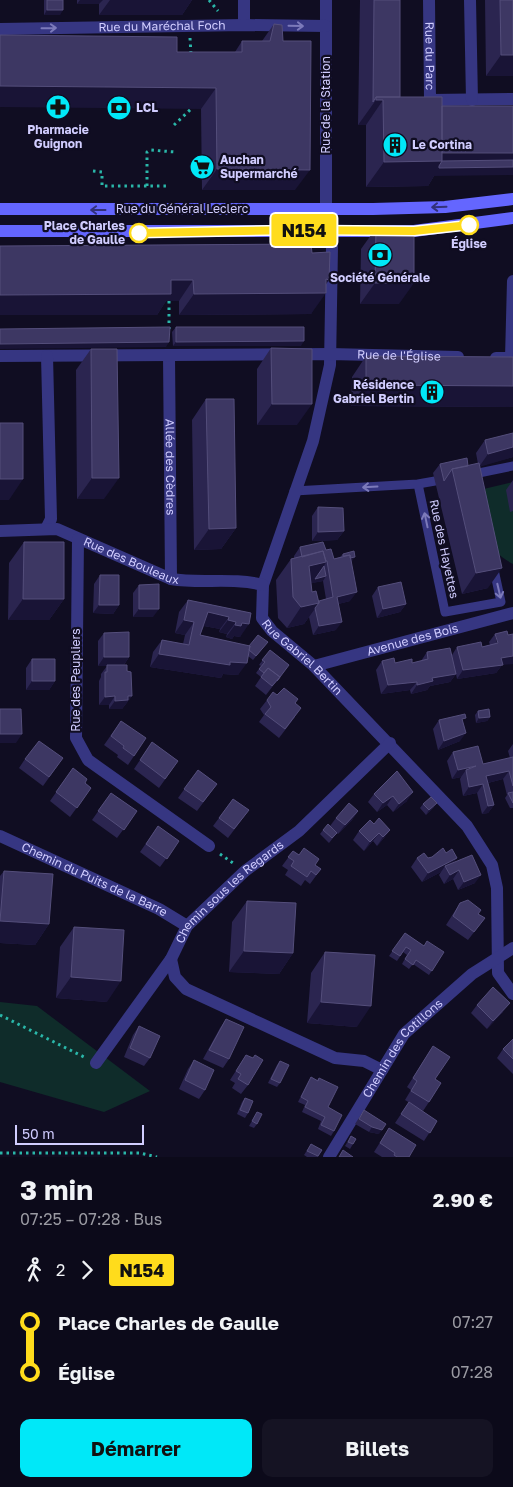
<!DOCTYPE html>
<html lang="fr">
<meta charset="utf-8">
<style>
body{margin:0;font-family:"Golos Text",sans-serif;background:#151323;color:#f1f3f6;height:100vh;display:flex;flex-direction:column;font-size:19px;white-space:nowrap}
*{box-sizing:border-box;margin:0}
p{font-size:16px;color:#9a9aa2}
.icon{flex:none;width:28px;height:28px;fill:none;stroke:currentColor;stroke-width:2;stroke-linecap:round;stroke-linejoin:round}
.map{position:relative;height:1157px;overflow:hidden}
.panel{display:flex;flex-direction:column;background:#0c0a1a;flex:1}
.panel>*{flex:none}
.badge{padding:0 10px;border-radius:4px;font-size:18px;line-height:32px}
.scale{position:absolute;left:15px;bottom:12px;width:129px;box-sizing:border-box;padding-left:5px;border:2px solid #d1cdff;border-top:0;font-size:14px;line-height:18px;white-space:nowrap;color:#d1cdff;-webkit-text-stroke:4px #100d22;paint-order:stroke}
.map>.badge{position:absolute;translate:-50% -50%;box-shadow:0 0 0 2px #fff}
.legs{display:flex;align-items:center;gap:8px;height:55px;padding:0 20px;font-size:16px}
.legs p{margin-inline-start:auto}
.overview{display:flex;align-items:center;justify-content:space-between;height:85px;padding:0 20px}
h1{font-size:28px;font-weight:700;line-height:38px}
.button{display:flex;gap:10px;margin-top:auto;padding:10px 20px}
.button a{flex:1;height:58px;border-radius:10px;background:#00e8f8;color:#111;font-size:20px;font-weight:700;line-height:58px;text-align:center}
.button a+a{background:#151323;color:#f1f3f6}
ul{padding:0 20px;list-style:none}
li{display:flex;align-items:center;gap:18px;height:50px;font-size:19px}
li i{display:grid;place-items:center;width:8px;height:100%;margin:0 6px;background:currentColor}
li i::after{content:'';width:12px;height:12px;margin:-6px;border:4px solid;border-radius:50%;background:#0c0a1a}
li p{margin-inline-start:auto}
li:first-child i{background:linear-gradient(#0000 50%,currentColor 0)}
li:last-child i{background:linear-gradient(currentColor 50%,#0000 0)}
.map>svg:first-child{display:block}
.green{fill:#0f2c2a}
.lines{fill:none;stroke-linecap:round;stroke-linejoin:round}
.path{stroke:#2ab7a9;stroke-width:3;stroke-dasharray:2.5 4;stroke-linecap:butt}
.lane{stroke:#363682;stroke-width:9}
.street{stroke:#363682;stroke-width:12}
.secondary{stroke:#6466ff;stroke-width:12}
.wall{fill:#2b2550;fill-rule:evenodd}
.shaded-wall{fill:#191436}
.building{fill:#3d3763;stroke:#544e7b}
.oneway{stroke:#7c7aba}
.oneway2{stroke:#32317a}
.line-1-casing{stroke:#fff;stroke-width:11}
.line-1{stroke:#ffdc1c;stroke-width:8}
.stop-1-dot{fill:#fff;stroke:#ffdc1c;stroke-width:2.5}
.labels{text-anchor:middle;stroke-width:4.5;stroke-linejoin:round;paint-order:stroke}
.street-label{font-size:12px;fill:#d1cdff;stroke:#100d22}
.poi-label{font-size:12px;font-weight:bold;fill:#d1cdff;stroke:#100d22;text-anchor:start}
.stop-label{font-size:12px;font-weight:bold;fill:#d1cdff;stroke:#100d22;text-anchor:end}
</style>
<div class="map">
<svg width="513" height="1157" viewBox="0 0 513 1157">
<rect width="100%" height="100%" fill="#100d22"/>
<path class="green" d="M513,482V564C482,548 483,522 475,491Z
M0,1002L37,1006L150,1091L104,1112L0,1082Z"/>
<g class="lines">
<path class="path" d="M209,0L218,11
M190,38L191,54
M174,125L191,109
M93,171L102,172V186H166
M147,186V152L150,150L175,152
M169,301V329
M220,854L233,863
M0,1015L84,1057
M0,1153H140L157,1157"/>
<path class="lane" d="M469,475L513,466
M418,484L445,612L501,602L493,565
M294,491L418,484L435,481"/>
<g class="street">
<path d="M244,0V25"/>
<path id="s1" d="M326,0V209L332,247L330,365L313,441L263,585L262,618L272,631L314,666L467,826L492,865L497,888L498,973L513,994"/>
<path id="s2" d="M429,0L430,100L513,99"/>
<path d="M470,0L472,100"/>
<path id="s3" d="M0,29L244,25L326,26"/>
<path id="s4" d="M169,355L171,579"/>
<path id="s5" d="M0,356L330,354L458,357"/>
<path d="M496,358H511L513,281"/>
<path d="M46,529L51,519L47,356"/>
<path id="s6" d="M0,531L57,529L171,579C201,584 233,577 263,585"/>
<path d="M78,539L76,738L88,760L209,846"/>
<path id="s7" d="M314,666L513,613"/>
<path id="s8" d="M0,836L159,909L187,926"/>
<path d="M171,959L175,977L186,989L335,1058L364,1061L382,1070"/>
<path id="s9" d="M96,1063L171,959L187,926L245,871L299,831L390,743"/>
<path id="s10" d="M329,1157L404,1034L472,974L513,948"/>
</g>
<path class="secondary" d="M0,209H373L445,207L513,199
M0,231H414L513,218"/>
</g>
<path class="wall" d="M44,0H63L60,15H44Z
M77,0H192L182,15H99V4H77Z
M360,0H400V97L434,176L428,186L366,187V125H358L360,1Z
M485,0H513V76H486Z
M274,24L283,41L295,190H202L201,109L177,52H235L242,41H262Z
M376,228L399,304H360L361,249Z
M0,246L312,253L326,284L311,314L179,315V301H166L157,315H0Z
M176,327L301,346H173L172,332Z
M271,348L297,425H257V369Z
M91,349L104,499H77L76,370Z
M366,356L513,357V407L351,406L352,377Z
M206,399L236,528L221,549L194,550L192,420Z
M485,440L513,457L480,466L488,588L462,594L433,473L440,464L468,466L478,464L476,453Z
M513,480V511L510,512L506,490Z
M318,507L344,531L337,540L312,541V516Z
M24,542L64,599L49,620H8L9,563Z
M300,547L326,550L334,559L340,557L343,554L352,561L351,562L350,601L338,604L336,630L313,635L309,617L304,624L287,628L278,618L276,580L291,559L294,558V556ZM323,581L326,599L319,601L312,592L311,583Z
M100,575L119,605L113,614L93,613L94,584Z
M139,585L153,617H133V593Z
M378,587L406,604L400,612L377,618L372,596Z
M188,600L251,613L240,637L234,636L232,639L226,637L227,634L219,632L220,629L204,626L200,635L249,646L268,642L253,660L248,656L238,675L223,674L221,678L150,667L153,652L162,640L183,644L185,635L175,633L179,612Z
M104,633L129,657L124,665L127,671L132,696L122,709H109V705H99V681L101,677V674L107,666H98V641Z
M495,634L502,665L496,673L457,679L456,674L450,682L430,686L427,690L411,694L410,690L381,694L376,670L382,661L395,663H412L421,661L427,652L452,655L457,647H482L490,645L489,642Z
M270,650L289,665L266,695L255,686L261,677L256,673L261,666L259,665Z
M32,659L55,681L49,690H26V668Z
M277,695L295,703V717L279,738L259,722L264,715L260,709L267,700Z
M478,711L490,717L487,721L476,723L475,715Z
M439,720L463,722L460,741L438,750L433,729Z
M121,721L134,756L128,765L117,757L118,755L104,745Z
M152,742L178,761L159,788L134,769Z
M513,744V808H510L505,798L507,795L503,779L488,783L494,805L488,813L482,814L477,793L463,796L460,779L461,777L452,779L447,761L453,752L483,764L510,758L508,751Z
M63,758L43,786L19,768L25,759Z
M73,768L85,783L91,788L70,817L50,801Z
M198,770L217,784L197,811L178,798Z
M397,771L407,801L393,812L387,805L377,812L368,802L374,794Z
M111,793L137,811L117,838L92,820Z
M233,799L249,810L228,838L213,826Z
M423,804L434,807L426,815L420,808Z
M358,811L352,820L338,834L337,833L329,843L320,834L323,830L330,826L336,818Z
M374,824L390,830L384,838L377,846L373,841L364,851L353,840L359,831Z
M158,826L179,841L160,867L140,852Z
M293,851L321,869L310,884L305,880L301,886L285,875L288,870L282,866Z
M446,853L457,858L453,863L475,883L458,890L453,879L444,884L439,875L441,872L422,882L411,867L417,858H428Z
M4,871L49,924L35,945L0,943V876Z
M247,901L293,953L279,974L229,972L232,922Z
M460,903L485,918L468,940L446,925Z
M74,927L107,1002L56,998L60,947Z
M405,933L424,946L444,952L429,975L413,964L409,969L402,964L407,955L403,952L397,961L389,956Z
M325,952L357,1027L307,1023L311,973Z
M477,1005L503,1012L487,1029L471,1013Z
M226,1019L229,1059L223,1068L203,1059L220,1028Z
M139,1026L150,1058L144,1066L124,1057L133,1035Z
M513,1039V1074L497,1058L503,1049Z
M433,1046L429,1102L423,1111L405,1100L411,1090L407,1087Z
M246,1055L248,1085L241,1094L232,1088L235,1083L230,1080Z
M194,1060L205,1090L199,1099L179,1089L188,1069Z
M280,1061V1083L277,1087L268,1083L277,1065Z
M311,1077L317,1080L319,1078L328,1107L334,1131L331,1136L318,1129L321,1121L302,1112L305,1105L298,1102L308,1082Z
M245,1098L248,1113L245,1118L237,1114L242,1102Z
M409,1102L437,1121L424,1141L395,1123Z
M364,1110L379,1134L369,1132L355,1124Z
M257,1112V1124L254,1128L249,1126Z
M389,1128L409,1157H382L374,1152Z
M351,1136L356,1139L350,1149L345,1146Z
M311,1144L322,1150L318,1157H307L304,1155Z"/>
<path class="shaded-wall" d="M80,0H103L99,4H77Z
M110,0H192L182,15H99Z
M47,10H63L60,15H44Z
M501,55H513V76H486Z
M0,86L216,88L201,109L0,107Z
M376,100H383L366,125H358Z
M513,153V175L434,176L428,186L366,187L384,162L438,154Z
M217,169L310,170L295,190H202Z
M326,279L329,280L320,293H326L311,314L179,315L194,294Z
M171,280H193L179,301H166L157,315H0V295Z
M375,283H414L399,304H360Z
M304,341L301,346H173L176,342Z
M169,342L166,347L0,349V344Z
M366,385L513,386V407L351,406Z
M272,404H312L297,425H257Z
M513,447V457L479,467L488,454Z
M92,478H119L104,499H77Z
M0,479H23L9,500H0Z
M236,528L221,549L194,550L209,529Z
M344,531L337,540L312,541L318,532Z
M355,557L352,561L341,564L344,560Z
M327,561L315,579L326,576L323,581L294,587L304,566Z
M502,568L488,588L462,594L476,573Z
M357,592L350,601L331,606L337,597Z
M23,599H64L49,620H8Z
M319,603L304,624L287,628L301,607Z
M406,604L400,612L377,618L383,609Z
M99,605H119L113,614L93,613Z
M139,609H159L153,617H133Z
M208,612L229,617L220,629L199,625Z
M184,620L194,622L185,635L175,633Z
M228,620L236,622L227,634L219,632Z
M342,622L336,630L313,635L319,626Z
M242,623L249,624L240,637L234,636L232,639L226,637L235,625Z
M159,654L230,662L247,663L238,675L223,674L221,678L150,667Z
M513,656V664L502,665L496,673L457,679L463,670L501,658Z
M104,657H129L123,666H98Z
M456,674L450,682L430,686L427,690L411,694L417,685L432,678Z
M32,681H55L49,690H26Z
M417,682L410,690L381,694L388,685Z
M115,696L109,705H99L105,697Z
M128,696H132L122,709H109L115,701Z
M490,717L487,721L476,723L479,718Z
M466,733L460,741L438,750L444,741Z
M0,734H22L16,743H0Z
M476,766L466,770L461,777L452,779L458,770Z
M509,771L503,779L480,785L486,776Z
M483,784L477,793L463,796L469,787Z
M413,792L407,801L393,812L399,804Z
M393,796L387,805L377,812L383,803Z
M437,803L434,807L426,815L429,810Z
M494,805L488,813L482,814L488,806Z
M358,811L352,820L338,834L345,825Z
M390,830L384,838L377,846L383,837Z
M379,833L373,841L364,851L370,842Z
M457,858L451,866H445L441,872L422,882L428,873Z
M459,870L453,879L444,884L450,875Z
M481,875L475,883L458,890L464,882Z
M0,921L49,924L35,945L0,943Z
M244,951L293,953L279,974L229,972Z
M71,977L121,981L107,1002L56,998Z
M321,1002L371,1006L357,1027L307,1023Z
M510,1003L503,1012L487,1029L493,1021Z
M372,1127L382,1130L379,1134L369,1132Z"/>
<path class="building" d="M47,0H63V10H47Z
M374,0H400V97H376L373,102Z
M500,0H513V55H501Z
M274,24L282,25L283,41H311L310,170L217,169L216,88L0,86V35L177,37V52H242V41H270Z
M376,97H442V161L384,162L383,100H376Z
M442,106H513V153H442Z
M513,160V167L439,168V166L442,161Z
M376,228H414V283H375Z
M311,244L312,253L330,252L329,280L326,279V293L194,294L193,280H171V294L0,295V246Z
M170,327L169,342L0,344V329Z
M176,327H304V341L176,342Z
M271,348L312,349V404H272Z
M91,349H117L119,478H92Z
M366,356L513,357V386L366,385Z
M206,399H234L236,528L209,529Z
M0,423H23V479H0Z
M513,433V447L488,454L485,440Z
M467,458L468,466L452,469L444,481L440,464Z
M479,463L502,568L476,573L452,469Z
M318,507L343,508L344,531L318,532Z
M24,542H64V599H23Z
M323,542L326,550L331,549L334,559L350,555L357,592L337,597L342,622L319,626L315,608L319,603V601L333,597L327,561H326L323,551L302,557L300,547Z
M323,551L326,562L309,566L312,592L316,591L319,603L301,607L293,597L291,559Z
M354,551L355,557L350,558V555L343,556V554Z
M324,566L326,576L315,579Z
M100,575H119V605H99Z
M401,582L406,604L383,609L378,587Z
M159,584V609H139V585Z
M188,600L251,613L249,624L242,623L241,626L235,625L236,622L228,620L229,617L208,612L200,635L250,646L247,663L230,662V665L159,654L162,640L189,645L194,622L184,620Z
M507,631L508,635L513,634V656L501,658L503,665L463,670L457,647L481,642L482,647L498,643L495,634Z
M129,632V657H104V633Z
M258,635L268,642L256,656L249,650L250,646H249Z
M450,648L456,674L432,678L433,681L417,685V682L388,685L382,661L394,658L395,663L412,659V663L428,659L427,652Z
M270,650L289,665L277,681L280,677L268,668L264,673L259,669L265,662L262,660Z
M32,659H55V681H32Z
M107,665H127V671L131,672L132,696H128V700L115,701V696L105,697V672H107Z
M268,668L280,677L272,686L261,677Z
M284,688L298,699L295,703L301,708L285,729L265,714L271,707L267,700L273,692L277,695Z
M0,709H21L22,734H0Z
M489,709L490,717L479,718L478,711Z
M465,714L466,718L462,719L466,733L444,741L439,720Z
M121,721L146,738L134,756L123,748L124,746L111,736Z
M39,741L63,758L49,777L25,759Z
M152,742L178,761L165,779L140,760Z
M478,746L483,764L513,757V786L509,771L486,776L494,805L488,806L483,784L469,787L466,770L476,766L458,770L453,752Z
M73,768L87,779L85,783L91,788L77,808L56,792Z
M198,770L217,784L203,802L184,789Z
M397,771L413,792L399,804L393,796L383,803L374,794Z
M513,792V803L508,793Z
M111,793L137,811L124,830L98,811Z
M431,797L437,803L429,810L423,804Z
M233,799L249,810L234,829L219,818Z
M349,803L358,811L345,825L336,818Z
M379,818L390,830L383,837L379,833L370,842L359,831L370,820L374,824Z
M328,824L337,833L332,838L323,830Z
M158,826L179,841L167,859L146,844Z
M304,848L319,859L315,865L321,869L316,875L311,871L307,877L291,866L294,861L288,857L293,851L299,855Z
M443,848L446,853L452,849L457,858L428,873L417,858L424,853L428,858L432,857Z
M472,855L481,875L464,882L459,870L450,875L445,866Z
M4,871L53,874L49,924L0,921Z
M468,900L481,910L478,914L485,918L474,932L453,916L460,903Z
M247,901L296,903L293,953L244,951Z
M74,927L124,930L121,981L71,977Z
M405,933L424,946L427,941L444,952L432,971L416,960L413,965L405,959L411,950L406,947L400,956L392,951Z
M325,952L375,955L371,1006L321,1002Z
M493,987L510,1003L493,1021L477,1005Z
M226,1019L244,1027L229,1059L209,1050Z
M139,1026L160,1036L150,1058L130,1048Z
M513,1039V1059L503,1049Z
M433,1046L450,1057L435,1079L441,1083L429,1102L411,1091L417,1081L413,1078Z
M246,1055L253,1058L255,1055L263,1060L248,1085L238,1079L241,1074L236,1071Z
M194,1060L214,1070L205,1090L185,1080Z
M280,1061L289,1065L280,1083L271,1079Z
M311,1077L318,1081L319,1078L338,1087L328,1107L342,1115L334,1131L321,1125L325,1117L305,1107L308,1101L301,1097Z
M245,1098L253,1101L248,1113L240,1110Z
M409,1102L437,1121L430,1133L401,1114Z
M364,1110L386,1124L382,1130L372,1127L359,1119Z
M257,1112L262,1114L257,1124L252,1121Z
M389,1128L416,1145L409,1157H397L394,1155L395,1153L380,1143Z
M351,1136L356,1139L353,1144L348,1142Z
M311,1144L322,1150L318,1156L307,1151Z
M343,1150L353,1157H339Z"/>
<defs><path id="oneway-shaft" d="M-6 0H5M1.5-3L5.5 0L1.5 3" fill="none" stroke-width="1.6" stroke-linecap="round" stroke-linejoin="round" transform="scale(1.25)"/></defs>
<g class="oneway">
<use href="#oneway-shaft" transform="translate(296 26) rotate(1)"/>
<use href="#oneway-shaft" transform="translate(49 28) rotate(-1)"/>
<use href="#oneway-shaft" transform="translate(370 487) rotate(177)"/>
<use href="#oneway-shaft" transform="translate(426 520) rotate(-102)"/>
<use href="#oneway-shaft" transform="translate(499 591) rotate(77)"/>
</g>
<g class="oneway2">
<use href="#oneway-shaft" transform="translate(439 207) rotate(178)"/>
<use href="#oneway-shaft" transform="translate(98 210) rotate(-180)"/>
</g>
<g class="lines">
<defs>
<path id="line-1" d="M139,233L296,230L414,231L469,225"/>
</defs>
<use href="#line-1" class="line-1-casing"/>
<use href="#line-1" class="line-1"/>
</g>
<defs>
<symbol id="pharmacy-disc" viewBox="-11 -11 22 22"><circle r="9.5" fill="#00e8f8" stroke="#100d22"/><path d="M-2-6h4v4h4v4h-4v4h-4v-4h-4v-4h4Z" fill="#111"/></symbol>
<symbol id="bank-disc" viewBox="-11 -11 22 22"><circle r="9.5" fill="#00e8f8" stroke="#100d22"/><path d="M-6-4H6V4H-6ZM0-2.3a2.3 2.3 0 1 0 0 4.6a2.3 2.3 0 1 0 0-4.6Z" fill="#111"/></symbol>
<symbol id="building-disc" viewBox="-11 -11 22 22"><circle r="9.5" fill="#00e8f8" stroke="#100d22"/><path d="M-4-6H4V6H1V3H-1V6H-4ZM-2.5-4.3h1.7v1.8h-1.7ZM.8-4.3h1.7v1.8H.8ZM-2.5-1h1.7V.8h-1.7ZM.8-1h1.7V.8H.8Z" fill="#111"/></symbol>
<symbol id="supermarket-disc" viewBox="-11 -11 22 22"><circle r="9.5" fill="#00e8f8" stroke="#100d22"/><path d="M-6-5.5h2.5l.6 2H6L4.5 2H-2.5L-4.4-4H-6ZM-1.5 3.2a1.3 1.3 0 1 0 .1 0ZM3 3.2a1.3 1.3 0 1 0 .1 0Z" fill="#111"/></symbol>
</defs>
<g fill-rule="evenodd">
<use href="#pharmacy-disc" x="44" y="93" width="28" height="28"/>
<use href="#bank-disc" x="105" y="94" width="28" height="28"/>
<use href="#building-disc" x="381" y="131" width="28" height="28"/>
<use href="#supermarket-disc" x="188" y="153" width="28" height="28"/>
<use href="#bank-disc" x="366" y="241" width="28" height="28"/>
<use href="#building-disc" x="418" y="378" width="28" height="28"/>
</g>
<g class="stop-1-dot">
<circle cx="469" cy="225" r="9"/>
<circle cx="139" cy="233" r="9"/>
</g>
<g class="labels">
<g class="street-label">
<text dy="4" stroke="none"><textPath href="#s3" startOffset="162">Rue du Maréchal Foch</textPath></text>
<text dy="4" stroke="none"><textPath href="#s2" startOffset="56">Rue du Parc</textPath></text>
<text transform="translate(326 105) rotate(-90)" y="4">Rue de la Station</text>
<text x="182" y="213">Rue du Général Leclerc</text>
<text dy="4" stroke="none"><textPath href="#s5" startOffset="399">Rue de l'Église</textPath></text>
<text dy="4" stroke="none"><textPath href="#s4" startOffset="112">Allée des Cèdres</textPath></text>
<text transform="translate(444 549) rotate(78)" y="4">Rue des Hayettes</text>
<text dy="4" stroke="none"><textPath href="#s6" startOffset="138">Rue des Bouleaux</textPath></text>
<text dy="4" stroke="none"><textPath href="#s7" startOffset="102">Avenue des Bois</textPath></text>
<text dy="4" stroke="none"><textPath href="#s1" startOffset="685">Rue Gabriel Bertin</textPath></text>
<text transform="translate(76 680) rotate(-90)" y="4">Rue des Peupliers</text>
<text dy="4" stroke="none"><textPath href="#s8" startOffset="104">Chemin du Puits de la Barre</textPath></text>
<text dy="4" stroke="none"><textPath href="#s9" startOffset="219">Chemin sous les Regards</textPath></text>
<text dy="4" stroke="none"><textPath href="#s10" startOffset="132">Chemin des Cotillons</textPath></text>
</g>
<g class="poi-label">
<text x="136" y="112">LCL</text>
<text x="58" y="134" text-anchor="middle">Pharmacie<tspan x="58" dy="14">Guignon</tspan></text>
<text x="412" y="149">Le Cortina</text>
<text x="220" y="164">Auchan<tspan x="220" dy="14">Supermarché</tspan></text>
<text x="380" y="282" text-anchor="middle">Société Générale</text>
<text x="414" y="389" text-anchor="end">Résidence<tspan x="414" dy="14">Gabriel Bertin</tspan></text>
</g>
<g class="stop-label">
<text x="125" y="230">Place Charles<tspan x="125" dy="14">de Gaulle</tspan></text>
<text x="469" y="248" text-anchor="middle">Église</text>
</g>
</g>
</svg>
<div class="scale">50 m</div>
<b class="badge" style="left:304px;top:230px;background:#ffdc1c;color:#111">N154</b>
</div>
<section class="panel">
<div class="overview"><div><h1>3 min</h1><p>07:25 – 07:28 · Bus</p></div><b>2.90 €</b></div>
<div class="legs"><svg class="icon" aria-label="walk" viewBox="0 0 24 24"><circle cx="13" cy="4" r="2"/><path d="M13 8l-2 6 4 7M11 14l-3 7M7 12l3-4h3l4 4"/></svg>2<svg class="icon" aria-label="forward" viewBox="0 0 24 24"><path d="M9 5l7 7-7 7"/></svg><b class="badge" style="background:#ffdc1c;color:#111">N154</b></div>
<ul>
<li><i style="color:#ffdc1c"></i><b>Place Charles de Gaulle</b><p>07:27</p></li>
<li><i style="color:#ffdc1c"></i><b>Église</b><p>07:28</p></li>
</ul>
<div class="button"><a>Démarrer</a><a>Billets</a></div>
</section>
